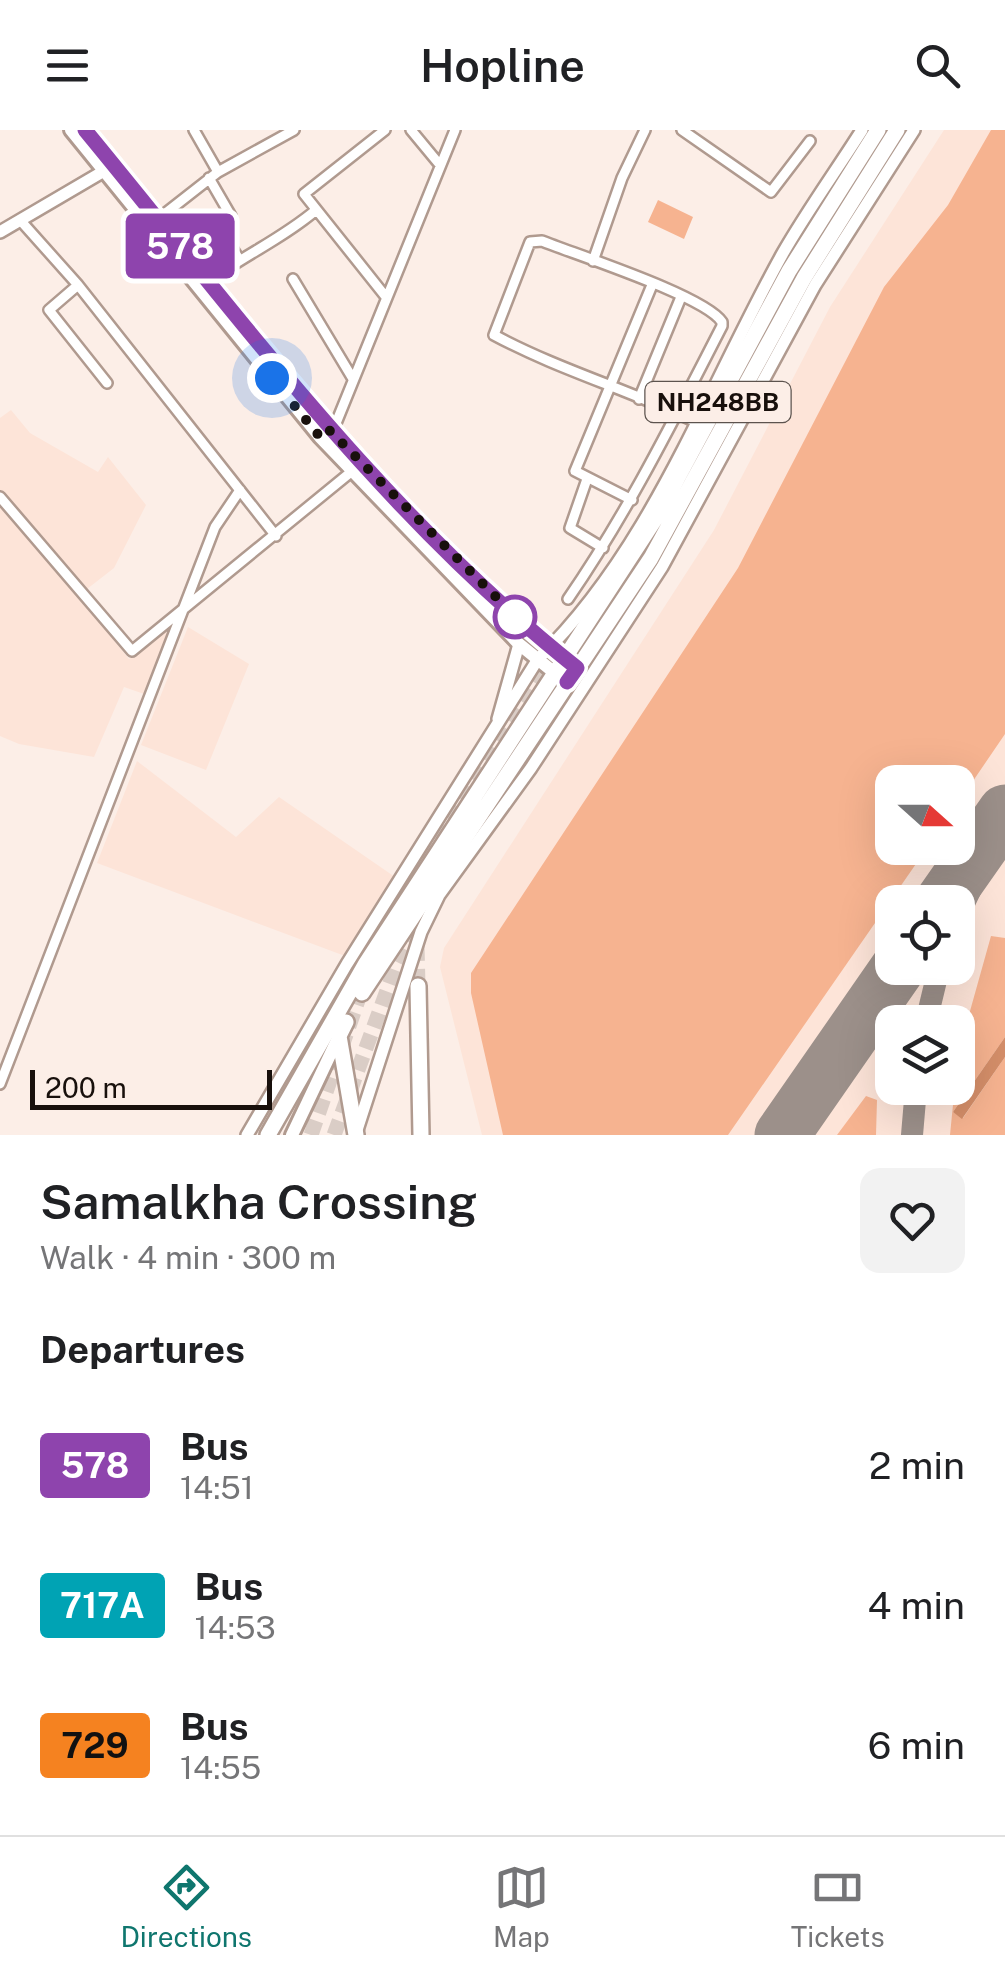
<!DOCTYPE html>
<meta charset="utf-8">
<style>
body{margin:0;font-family:"Public Sans",sans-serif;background:#f2f2f2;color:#202124;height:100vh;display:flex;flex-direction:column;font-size:38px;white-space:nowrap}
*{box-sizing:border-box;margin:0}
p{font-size:32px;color:#757577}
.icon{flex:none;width:55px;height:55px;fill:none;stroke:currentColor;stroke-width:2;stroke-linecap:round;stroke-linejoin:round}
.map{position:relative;height:1005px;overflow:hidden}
.drawer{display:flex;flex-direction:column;background:#fff;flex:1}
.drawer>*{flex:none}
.badge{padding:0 20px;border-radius:8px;font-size:35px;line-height:65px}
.needle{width:65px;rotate:111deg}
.fabs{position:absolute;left:875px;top:635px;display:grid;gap:20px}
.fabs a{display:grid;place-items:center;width:100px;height:100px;border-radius:20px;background:#fff;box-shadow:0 10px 40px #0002;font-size:50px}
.scale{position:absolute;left:30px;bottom:25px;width:242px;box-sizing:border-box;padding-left:10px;border:5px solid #18100c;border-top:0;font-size:28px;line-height:35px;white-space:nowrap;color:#18100c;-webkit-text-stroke:8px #fceee7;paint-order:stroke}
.you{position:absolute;width:50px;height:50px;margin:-25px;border:8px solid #fff;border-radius:50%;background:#1a73e8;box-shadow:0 0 0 15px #1a73e833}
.map>.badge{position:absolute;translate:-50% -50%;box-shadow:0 0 0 5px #fff}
h2{padding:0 40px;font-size:38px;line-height:90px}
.round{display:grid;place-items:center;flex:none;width:105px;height:105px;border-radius:20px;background:#f2f2f2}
.headline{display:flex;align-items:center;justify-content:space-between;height:170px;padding:0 40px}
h1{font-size:48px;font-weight:600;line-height:75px}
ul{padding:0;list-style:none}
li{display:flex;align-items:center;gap:30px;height:140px;padding:0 40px}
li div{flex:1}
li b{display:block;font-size:38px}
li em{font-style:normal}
li .badge{min-width:110px;font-weight:700;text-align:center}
header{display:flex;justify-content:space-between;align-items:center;height:130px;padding:0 40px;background:#fff;font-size:45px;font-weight:600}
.menu{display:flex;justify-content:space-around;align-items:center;height:140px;border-top:2px solid #e0e0e0;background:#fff;font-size:28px;color:#757577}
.menu a{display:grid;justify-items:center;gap:5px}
.menu .active{color:#0f766e}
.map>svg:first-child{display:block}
.built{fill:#fde4d8;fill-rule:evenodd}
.green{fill:#f6b390}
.water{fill:#d48e69}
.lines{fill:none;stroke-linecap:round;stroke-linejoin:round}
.taxiway{stroke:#9c908a;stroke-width:22}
.runway{stroke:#9c908a;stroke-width:55}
.trunk-tunnel{stroke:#dacdc6;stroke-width:15;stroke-dasharray:15 8;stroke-linecap:butt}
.minor-casing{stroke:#b09a8f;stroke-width:14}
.tertiary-casing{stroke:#b09a8f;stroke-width:16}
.secondary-casing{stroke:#b09a8f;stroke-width:18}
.trunk-casing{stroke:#b09a8f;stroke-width:20}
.minor{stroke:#fff;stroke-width:9}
.tertiary{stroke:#fff;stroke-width:11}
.secondary{stroke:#fff;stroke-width:12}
.trunk{stroke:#fff;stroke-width:15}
.line-casing{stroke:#fff;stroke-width:22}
.line{stroke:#8e44ad;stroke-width:15}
.walk{stroke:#18100c;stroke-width:10;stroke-dasharray:0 18}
.stop-dot{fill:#fff;stroke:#8e44ad;stroke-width:5}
.labels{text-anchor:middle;stroke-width:9;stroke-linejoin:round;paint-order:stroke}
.shield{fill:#fceee7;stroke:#5c534e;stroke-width:2.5}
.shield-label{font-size:25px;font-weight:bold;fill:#18100c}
</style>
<header><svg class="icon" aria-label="menu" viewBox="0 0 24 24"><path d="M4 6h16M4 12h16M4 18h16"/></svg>Hopline<svg class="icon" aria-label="search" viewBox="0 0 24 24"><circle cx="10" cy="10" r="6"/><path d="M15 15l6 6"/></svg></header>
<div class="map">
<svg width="1005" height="1005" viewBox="0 0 1005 1005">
<rect width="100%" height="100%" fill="#fceee7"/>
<path class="built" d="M944,0H1005V1005H482L440,837L444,818L714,400L830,177ZM892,652H958V718H892ZM892,772H958V838H892ZM892,892H958V958H892Z
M11,280L30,303L98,342L108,327L146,375L114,438L78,466L129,529L174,493L147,565L124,557L94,627L19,614L0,606V288Z
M188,497L249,534L206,640L141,615Z
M137,631L236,707L279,667L395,747L345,826L97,733Z"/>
<path class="green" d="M991,0H1005V604L958,673V652H892V718H927L728,1005H503L471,863V843L738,438L884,157L948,75Z
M658,70L693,87L684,109L648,92Z
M991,806L1005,808V907L953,982L963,988L1005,927V1005H950L958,924Z
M866,966L877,970L876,1005H837Z"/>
<path class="water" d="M1005,907V927L962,989L953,982Z"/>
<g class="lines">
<path class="taxiway" d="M958,786L1005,687
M926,892L939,838
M912,1005L916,958"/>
<path class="runway" d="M942,772L1005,682
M782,1005L898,838"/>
<path class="trunk-tunnel" d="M659,427L690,374
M379,807L390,777L564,515
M417,816L418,856
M311,1005L364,853
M334,1005L395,839L422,784"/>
<defs>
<path id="minor" d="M194,0L218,42
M385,0L304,64L386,167
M411,0L440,35
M682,0L771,62L810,11
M209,48L231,86L225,107L239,129
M158,89L218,42L294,0
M20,90L78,155L276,406
M593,131L622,48L645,0
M293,149L353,249
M208,152C244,125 282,109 316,80
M78,155L49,180L107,253
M639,269L681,167
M332,303L455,0
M587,349L570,398L603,418
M0,367L132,521L351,342
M632,370L575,341L652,155
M568,469C628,382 674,289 722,196V192C705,166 577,125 542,111L530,112L494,205C561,241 634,261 702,295
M0,954L215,397L240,360"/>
<path id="tertiary" d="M0,102L104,41
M498,589L519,514
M357,1000L421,802L439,765L531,638L662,437L815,155L914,0
M247,1005L347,834L538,529C652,419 707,259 783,123C807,81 836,41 862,0"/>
<path id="secondary" d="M71,0L320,307L519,514L561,548
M85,0C237,186 381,383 570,533
M292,1005L339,906"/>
<path id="trunk" d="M418,856L421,1005
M362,863L651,428L804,148L897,0
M346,892L339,906L356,1005
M268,1005L366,833L656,388L789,141L878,0"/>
</defs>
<use href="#minor" class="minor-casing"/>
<use href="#tertiary" class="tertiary-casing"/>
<use href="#secondary" class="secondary-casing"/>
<use href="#trunk" class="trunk-casing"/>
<use href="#minor" class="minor"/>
<use href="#tertiary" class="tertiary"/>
<use href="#secondary" class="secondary"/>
<use href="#trunk" class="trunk"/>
</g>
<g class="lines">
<defs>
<path id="line" d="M85,0C240,188 385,386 577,538L567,552"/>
</defs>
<use href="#line" class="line-casing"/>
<use href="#line" class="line"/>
<path class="walk" d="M272,248L320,307L328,299L518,489L515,487"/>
</g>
<circle class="stop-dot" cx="515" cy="487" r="20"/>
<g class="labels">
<rect class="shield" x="645.5" y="252" width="145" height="40" rx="8"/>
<g class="shield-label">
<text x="718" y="281">NH248BB</text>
</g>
</g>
</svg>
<div class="fabs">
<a><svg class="needle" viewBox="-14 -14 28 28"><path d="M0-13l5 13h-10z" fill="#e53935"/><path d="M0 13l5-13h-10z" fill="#757577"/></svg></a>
<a><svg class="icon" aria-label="locate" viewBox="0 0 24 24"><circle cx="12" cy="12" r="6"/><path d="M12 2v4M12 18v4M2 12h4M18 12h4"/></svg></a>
<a><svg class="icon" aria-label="layers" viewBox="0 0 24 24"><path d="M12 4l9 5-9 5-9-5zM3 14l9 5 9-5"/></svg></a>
</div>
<div class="scale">200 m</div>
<div class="you" style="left:272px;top:248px"></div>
<b class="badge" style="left:180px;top:116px;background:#8e44ad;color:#fff">578</b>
</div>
<section class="drawer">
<div class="headline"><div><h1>Samalkha Crossing</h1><p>Walk · 4 min · 300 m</p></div><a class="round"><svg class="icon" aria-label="heart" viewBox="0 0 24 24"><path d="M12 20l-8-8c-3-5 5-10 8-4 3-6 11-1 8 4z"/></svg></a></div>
<h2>Departures</h2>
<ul>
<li><span class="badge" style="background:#8e44ad;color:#fff">578</span><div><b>Bus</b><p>14:51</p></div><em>2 min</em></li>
<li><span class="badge" style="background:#00a3b4;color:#fff">717A</span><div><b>Bus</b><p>14:53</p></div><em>4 min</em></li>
<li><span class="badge" style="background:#f58220;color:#111">729</span><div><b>Bus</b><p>14:55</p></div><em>6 min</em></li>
</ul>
</section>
<nav class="menu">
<a class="active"><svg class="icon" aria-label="directions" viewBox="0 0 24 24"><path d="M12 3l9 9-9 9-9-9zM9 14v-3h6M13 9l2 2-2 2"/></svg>Directions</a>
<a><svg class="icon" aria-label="map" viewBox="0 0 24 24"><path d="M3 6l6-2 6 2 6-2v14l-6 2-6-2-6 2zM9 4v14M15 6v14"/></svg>Map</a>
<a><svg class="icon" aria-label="tickets" viewBox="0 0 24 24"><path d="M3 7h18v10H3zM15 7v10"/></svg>Tickets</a>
</nav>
